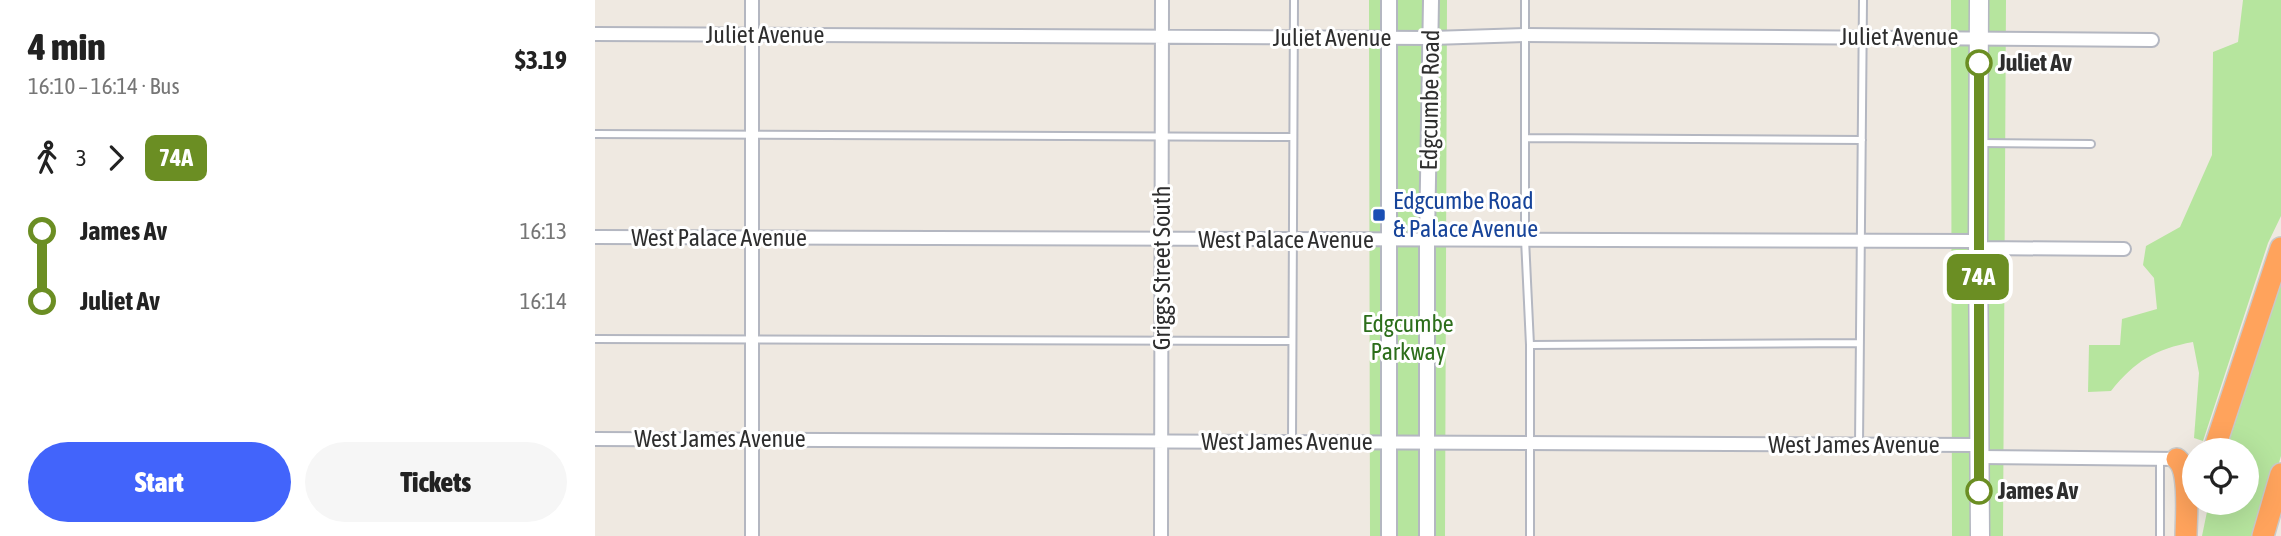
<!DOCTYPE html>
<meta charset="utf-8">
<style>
body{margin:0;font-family:"Asap Condensed",sans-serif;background:#f6f6f6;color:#222;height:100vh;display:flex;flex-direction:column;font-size:26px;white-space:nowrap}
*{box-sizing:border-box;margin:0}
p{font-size:23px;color:#767676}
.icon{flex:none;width:38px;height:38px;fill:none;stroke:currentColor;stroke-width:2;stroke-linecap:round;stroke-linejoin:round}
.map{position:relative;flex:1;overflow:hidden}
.drawer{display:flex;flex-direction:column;background:#fff;width:595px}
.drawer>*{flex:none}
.badge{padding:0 14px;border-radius:10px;font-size:24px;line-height:46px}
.fabs{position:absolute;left:1587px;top:438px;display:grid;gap:14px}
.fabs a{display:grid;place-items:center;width:77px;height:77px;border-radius:50%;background:#fff;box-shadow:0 7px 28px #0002;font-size:35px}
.map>.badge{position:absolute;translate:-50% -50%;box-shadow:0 0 0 4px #fff}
.legs{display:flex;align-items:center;gap:10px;height:77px;padding:0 28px;font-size:23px}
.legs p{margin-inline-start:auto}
.head{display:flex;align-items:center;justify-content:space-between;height:119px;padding:0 28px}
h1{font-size:38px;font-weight:800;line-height:52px}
.action{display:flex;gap:14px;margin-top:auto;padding:14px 28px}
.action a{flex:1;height:80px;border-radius:42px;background:#4264fb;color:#fff;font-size:28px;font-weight:800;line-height:80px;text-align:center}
.action a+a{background:#f6f6f6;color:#222}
ul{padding:0 28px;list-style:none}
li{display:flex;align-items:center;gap:24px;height:70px;font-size:26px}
li i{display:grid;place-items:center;width:10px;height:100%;margin:0 9px;background:currentColor}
li i::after{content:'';width:18px;height:18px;margin:-9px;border:5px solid;border-radius:50%;background:#fff}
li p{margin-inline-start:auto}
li:first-child i{background:linear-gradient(#0000 50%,currentColor 0)}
li:last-child i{background:linear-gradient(currentColor 50%,#0000 0)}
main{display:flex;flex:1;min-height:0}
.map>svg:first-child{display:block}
.green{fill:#b6e59e}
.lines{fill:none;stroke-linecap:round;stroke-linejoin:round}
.service-casing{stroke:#b4b7c1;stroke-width:10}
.minor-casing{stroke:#b4b7c1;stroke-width:16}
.tertiary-casing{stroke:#b4b7c1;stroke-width:18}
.secondary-casing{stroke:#b4b7c1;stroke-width:21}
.motorway-casing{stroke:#c9c9c9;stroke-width:24}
.service{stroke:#fff;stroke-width:6}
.minor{stroke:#fff;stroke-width:12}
.tertiary{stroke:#fff;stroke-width:14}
.secondary{stroke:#fff;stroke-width:18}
.motorway{stroke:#ffa35c;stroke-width:21}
.line-1-casing{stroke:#fff;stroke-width:16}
.line-1{stroke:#6b8e23;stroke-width:10}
.stop-1-dot{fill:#fff;stroke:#6b8e23;stroke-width:3.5}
.transit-dot{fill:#1a4fb4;stroke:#fff;stroke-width:2.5}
.labels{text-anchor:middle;stroke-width:6;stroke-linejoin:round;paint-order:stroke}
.street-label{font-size:24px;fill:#2e2e2e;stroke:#fff}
.stop-label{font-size:24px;font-weight:bold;fill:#2e2e2e;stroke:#fff;text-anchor:start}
.transit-label{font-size:24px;fill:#164399;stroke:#fff;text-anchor:start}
.park-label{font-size:24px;fill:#2c6e1b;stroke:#fff}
</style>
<main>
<section class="drawer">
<div class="head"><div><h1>4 min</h1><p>16:10 – 16:14 · Bus</p></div><b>$3.19</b></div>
<div class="legs"><svg class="icon" aria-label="walk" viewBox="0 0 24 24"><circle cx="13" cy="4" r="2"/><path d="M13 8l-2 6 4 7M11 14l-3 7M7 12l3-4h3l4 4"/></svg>3<svg class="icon" aria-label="forward" viewBox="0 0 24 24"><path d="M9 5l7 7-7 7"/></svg><b class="badge" style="background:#6b8e23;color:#fff">74A</b></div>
<ul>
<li><i style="color:#6b8e23"></i><b>James Av</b><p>16:13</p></li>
<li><i style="color:#6b8e23"></i><b>Juliet Av</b><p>16:14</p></li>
</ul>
<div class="action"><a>Start</a><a>Tickets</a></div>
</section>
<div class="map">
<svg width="1686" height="536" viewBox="0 0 1686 536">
<rect width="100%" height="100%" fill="#efe9e1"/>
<path class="green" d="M774,0H852L850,536H775Z
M1356,0H1411L1408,536H1357Z
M1648,0H1686V216L1673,243L1608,441L1599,438L1604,373L1598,342C1560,349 1540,361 1516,391L1493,392L1494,345H1525L1527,319L1562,309L1559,278L1548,265L1551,246L1585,227L1617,155L1618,52L1643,42Z
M1686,276V456L1662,536H1607L1614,502H1652V450H1628Z"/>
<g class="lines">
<defs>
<path id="service" d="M930,0V239L935,345V536
M0,134L698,137
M931,138L1267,140
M1385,143L1496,144
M0,339L697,341
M935,345L1264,343
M697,442L699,0
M1264,445L1268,0
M1565,460V536"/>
<path id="minor" d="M0,34L837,38L930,35L1557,40
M0,237L1383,241
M1383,248L1529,249
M0,439L1384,445
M1384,457L1582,459
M157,536V0
M566,536L567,0"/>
<path id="tertiary" d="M794,0V536
M832,536V240L836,0"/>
<path id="secondary" d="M1384,0L1383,241L1385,536"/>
<path id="motorway" d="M1619,450L1686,248
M1582,459C1596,471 1591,518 1591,536
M1668,536L1686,474"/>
</defs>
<use href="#service" class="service-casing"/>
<use href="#minor" class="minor-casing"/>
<use href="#tertiary" class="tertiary-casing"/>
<use href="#secondary" class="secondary-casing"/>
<use href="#motorway" class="motorway-casing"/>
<use href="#service" class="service"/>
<use href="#minor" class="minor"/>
<use href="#tertiary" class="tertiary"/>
<use href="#secondary" class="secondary"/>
<use href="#motorway" class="motorway"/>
</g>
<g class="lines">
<defs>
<path id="line-1" d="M1384,63V491"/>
</defs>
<use href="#line-1" class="line-1-casing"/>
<use href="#line-1" class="line-1"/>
</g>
<g class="stop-1-dot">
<circle cx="1384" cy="63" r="12"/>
<circle cx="1384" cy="491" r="12"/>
</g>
<rect class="transit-dot" x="777" y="208" width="14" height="14" rx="3.5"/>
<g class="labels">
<g class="street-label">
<text x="170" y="43">Juliet Avenue</text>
<text x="1304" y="45">Juliet Avenue</text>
<text x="737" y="46">Juliet Avenue</text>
<text transform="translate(835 100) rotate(-89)" y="8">Edgcumbe Road</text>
<text x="124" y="246">West Palace Avenue</text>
<text x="691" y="248">West Palace Avenue</text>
<text transform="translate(567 268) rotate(-90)" y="8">Griggs Street South</text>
<text x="125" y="447">West James Avenue</text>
<text x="692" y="450">West James Avenue</text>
<text x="1259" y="453">West James Avenue</text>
</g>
<g class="stop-label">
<text x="1403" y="71">Juliet Av</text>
<text x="1403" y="499">James Av</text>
</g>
<g class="transit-label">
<text x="798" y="209">Edgcumbe Road<tspan x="798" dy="28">&amp; Palace Avenue</tspan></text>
</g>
<g class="park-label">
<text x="813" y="332">Edgcumbe<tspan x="813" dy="28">Parkway</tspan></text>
</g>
</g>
</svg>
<div class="fabs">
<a><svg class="icon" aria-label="locate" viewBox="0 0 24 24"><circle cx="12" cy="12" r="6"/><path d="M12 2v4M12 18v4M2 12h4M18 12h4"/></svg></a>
</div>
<b class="badge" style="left:1383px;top:277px;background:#6b8e23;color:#fff">74A</b>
</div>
</main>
